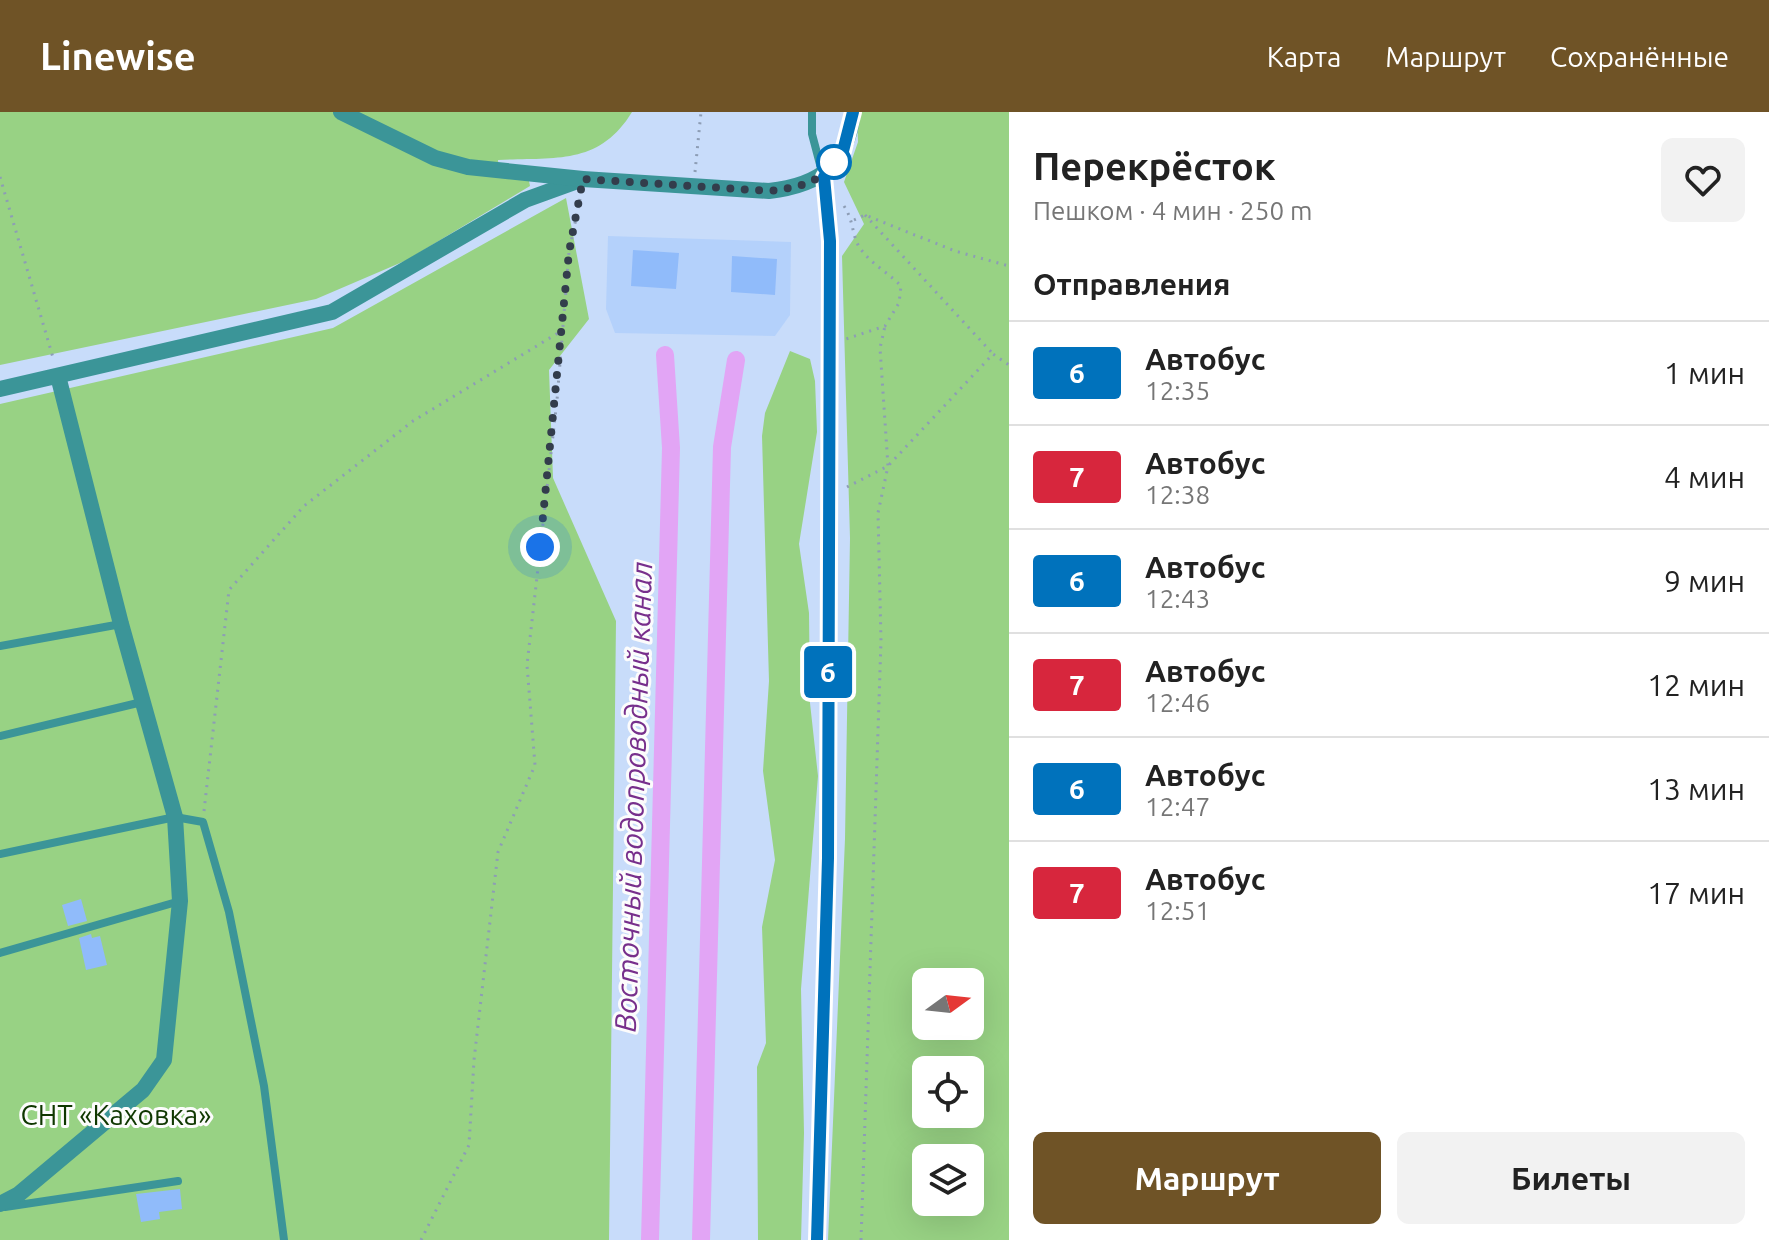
<!DOCTYPE html>
<html lang="ru">
<meta charset="utf-8">
<style>
body{margin:0;font-family:Ubuntu,sans-serif;background:#f2f2f2;color:#222;height:100vh;display:flex;flex-direction:column;font-size:30px;white-space:nowrap}
*{box-sizing:border-box;margin:0}
p{font-size:26px;color:#767676}
.icon{flex:none;width:44px;height:44px;fill:none;stroke:currentColor;stroke-width:2;stroke-linecap:round;stroke-linejoin:round}
.map{position:relative;flex:1;overflow:hidden}
.side{display:flex;flex-direction:column;background:#fff;width:760px}
.side>*{flex:none}
.badge{padding:0 16px;border-radius:6px;font-size:28px;line-height:52px}
.needle{width:52px;rotate:75deg}
.controls{position:absolute;left:912px;top:856px;display:grid;gap:16px}
.controls a{display:grid;place-items:center;width:72px;height:72px;border-radius:12px;background:#fff;box-shadow:0 8px 32px #0002;font-size:40px}
.you{position:absolute;width:40px;height:40px;margin:-20px;border:6px solid #fff;border-radius:50%;background:#1a73e8;box-shadow:0 0 0 12px #1a73e833}
.map>.badge{position:absolute;translate:-50% -50%;box-shadow:0 0 0 4px #fff}
h2{padding:0 24px;font-size:30px;line-height:72px}
.round{display:grid;place-items:center;flex:none;width:84px;height:84px;border-radius:12px;background:#f2f2f2}
.head{display:flex;align-items:center;justify-content:space-between;height:136px;padding:0 24px}
h1{font-size:38px;font-weight:600;line-height:60px}
.action{display:flex;gap:16px;margin-top:auto;padding:16px 24px}
.action a{flex:1;height:92px;border-radius:12px;background:#6f5326;color:#fff;font-size:32px;font-weight:600;line-height:92px;text-align:center}
.action a+a{background:#f2f2f2;color:#222}
ul{padding:0;list-style:none}
li{display:flex;align-items:center;gap:24px;height:104px;padding:0 24px;border-top:2px solid #e0e0e0}
li div{flex:1}
li b{display:block;font-size:30px}
li em{font-style:normal}
li .badge{min-width:88px;font-weight:700;text-align:center}
header{display:flex;align-items:center;gap:48px;box-sizing:border-box;height:112px;padding:0 40px;background:#6f5326;color:#fff}
header strong{font-size:38px}
nav{display:flex;gap:44px;margin-inline-start:auto;font-size:28px}
main{display:flex;flex:1;min-height:0}
.map>svg:first-child{display:block}
.built{fill:#b4d1fb}
.green{fill:#98d284;fill-rule:evenodd}
.lines{fill:none;stroke-linecap:round;stroke-linejoin:round}
.canal{stroke:#e2a5f5;stroke-width:18}
.building{fill:#90bbfa}
.path{stroke:#8d9db5;stroke-width:3;stroke-dasharray:2 6;stroke-linecap:butt}
.service{stroke:#3b9598;stroke-width:8}
.minor{stroke:#3b9598;stroke-width:16}
.tertiary{stroke:#3b9598;stroke-width:16}
.line-casing{stroke:#fff;stroke-width:18}
.line{stroke:#0072bc;stroke-width:12}
.walk{stroke:#333d4c;stroke-width:8;stroke-dasharray:0 14.4}
.stop-dot{fill:#fff;stroke:#0072bc;stroke-width:4}
.labels{text-anchor:middle;stroke-width:6;stroke-linejoin:round;paint-order:stroke}
.park-label{font-size:28px;fill:#0f3700;stroke:#fcfcfc}
.water-label{font-size:30px;font-style:italic;fill:#772f8c;stroke:#fcfcfc}
</style>
<header>
<strong>Linewise</strong>
<nav><a>Карта</a><a>Маршрут</a><a>Сохранённые</a></nav>
</header>
<main>
<div class="map">
<svg width="1009" height="1128" viewBox="0 0 1009 1128">
<rect width="100%" height="100%" fill="#c8dcfa"/>
<path class="built" d="M608,124L791,130L790,203L775,224L615,221L606,197Z"/>
<path class="green" d="M0,0H632C599,54 555,45 498,48L499,61L528,64L530,74L407,148L316,187L0,253Z
M857,0H1009V1128H828L845,727L850,426L842,144L864,112L844,70L858,30ZM926,870H970V914H926ZM926,958H970V1002H926ZM926,1046H970V1090H926Z
M566,86L589,207L549,258L553,366L616,509L609,1128H0V292L333,216Z
M790,239L810,247L815,269L817,320L799,432L809,501L810,591L818,664L801,877L804,1021L801,1128H758L757,955L766,931L762,815L775,748L763,659L769,569L762,324L765,301Z"/>
<g class="lines">
<path class="canal" d="M650,1128L671,336L665,243
M701,1128L722,335L736,248"/>
</g>
<path class="building" d="M633,138L679,141L676,177L631,174Z
M732,144L777,147L775,183L731,180Z
M81,787L87,809L68,814L62,793Z
M91,822L92,826L100,824L107,853L86,858L79,826Z
M180,1077L182,1097L159,1100L160,1107L141,1110L136,1082Z"/>
<g class="lines">
<path class="path" d="M695,60L701,0
M0,65L54,249
M844,94C855,110 851,127 863,140C873,153 890,162 901,174L899,191L885,214L846,227
M865,103L993,242
M854,108L865,103L955,139L1009,154
M847,375L888,354L993,242L1009,253
M204,699L229,478L304,394L413,309L563,218
M421,1128L469,1033L474,948L498,740L535,653L527,553L557,288L569,140L580,87
M861,1128L881,529L878,401L888,354L880,236L885,214"/>
<path class="service" d="M812,0V22L822,60
M0,534L121,512
M0,624L142,590
M0,742L175,705L203,710L229,800L264,974L284,1128
M0,841L180,789
M5,1095L178,1069"/>
<path class="minor" d="M0,277L332,200L525,88L583,67
M0,1092L19,1082L143,978L164,948L180,789L175,705L121,512L58,264
M817,1128L828,746L830,129L824,65"/>
<path class="tertiary" d="M341,0L435,46L468,55L583,67L769,79C821,73 847,53 853,0"/>
</g>
<g class="lines">
<defs>
<path id="line" d="M817,1128L828,746L830,129L824,65L843,39L853,0"/>
</defs>
<use href="#line" class="line-casing"/>
<use href="#line" class="line"/>
<path class="walk" d="M540,435L569,140L583,67L769,79C795,76 819,72 834,50"/>
</g>
<circle class="stop-dot" cx="834" cy="50" r="16"/>
<g class="labels">
<g class="park-label">
<text x="116" y="1013">СНТ «Каховка»</text>
</g>
<g class="water-label">
<text transform="translate(634 685) rotate(-88)" y="10">Восточный водопроводный канал</text>
</g>
</g>
</svg>
<div class="controls">
<a><svg class="needle" viewBox="-14 -14 28 28"><path d="M0-13l5 13h-10z" fill="#e53935"/><path d="M0 13l5-13h-10z" fill="#767676"/></svg></a>
<a><svg class="icon" aria-label="locate" viewBox="0 0 24 24"><circle cx="12" cy="12" r="6"/><path d="M12 2v4M12 18v4M2 12h4M18 12h4"/></svg></a>
<a><svg class="icon" aria-label="layers" viewBox="0 0 24 24"><path d="M12 4l9 5-9 5-9-5zM3 14l9 5 9-5"/></svg></a>
</div>
<div class="you" style="left:540px;top:435px"></div>
<b class="badge" style="left:828px;top:560px;background:#0072bc;color:#fff">6</b>
</div>
<section class="side">
<div class="head"><div><h1>Перекрёсток</h1><p>Пешком · 4 мин · 250 m</p></div><a class="round"><svg class="icon" aria-label="heart" viewBox="0 0 24 24"><path d="M12 20l-8-8c-3-5 5-10 8-4 3-6 11-1 8 4z"/></svg></a></div>
<h2>Отправления</h2>
<ul>
<li><span class="badge" style="background:#0072bc;color:#fff">6</span><div><b>Автобус</b><p>12:35</p></div><em>1 мин</em></li>
<li><span class="badge" style="background:#d7263d;color:#fff">7</span><div><b>Автобус</b><p>12:38</p></div><em>4 мин</em></li>
<li><span class="badge" style="background:#0072bc;color:#fff">6</span><div><b>Автобус</b><p>12:43</p></div><em>9 мин</em></li>
<li><span class="badge" style="background:#d7263d;color:#fff">7</span><div><b>Автобус</b><p>12:46</p></div><em>12 мин</em></li>
<li><span class="badge" style="background:#0072bc;color:#fff">6</span><div><b>Автобус</b><p>12:47</p></div><em>13 мин</em></li>
<li><span class="badge" style="background:#d7263d;color:#fff">7</span><div><b>Автобус</b><p>12:51</p></div><em>17 мин</em></li>
</ul>
<div class="action"><a>Маршрут</a><a>Билеты</a></div>
</section>
</main>
